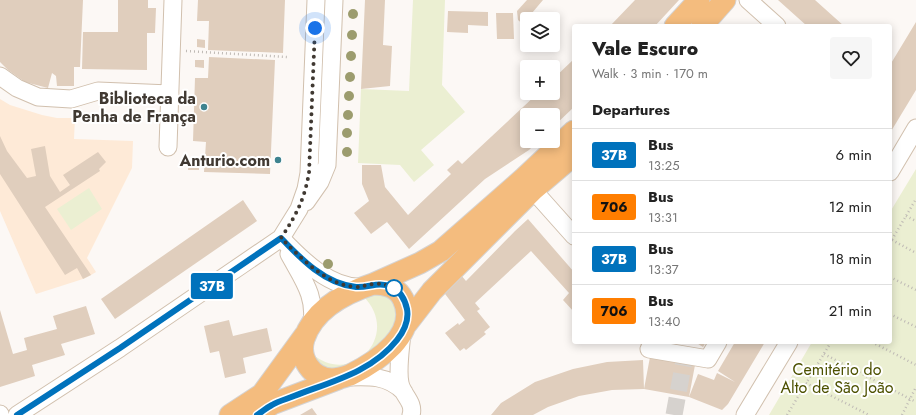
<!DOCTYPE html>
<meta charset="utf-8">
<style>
body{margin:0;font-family:Jost,sans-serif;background:#f6f6f6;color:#222;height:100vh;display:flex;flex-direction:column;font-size:15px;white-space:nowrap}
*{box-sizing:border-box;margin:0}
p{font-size:13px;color:#767676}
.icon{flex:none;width:22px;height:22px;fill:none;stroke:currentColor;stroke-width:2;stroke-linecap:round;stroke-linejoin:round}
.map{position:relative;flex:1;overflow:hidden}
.side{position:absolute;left:572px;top:24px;width:320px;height:320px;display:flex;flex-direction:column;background:#fff;border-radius:4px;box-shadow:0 2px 10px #0003}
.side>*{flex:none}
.badge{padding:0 8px;border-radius:3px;font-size:14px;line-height:26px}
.controls{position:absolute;left:520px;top:12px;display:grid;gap:8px}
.controls a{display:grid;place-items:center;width:40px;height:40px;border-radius:4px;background:#fff;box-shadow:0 2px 10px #0003;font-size:20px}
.you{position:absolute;width:20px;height:20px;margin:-10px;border:3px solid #fff;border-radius:50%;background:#1a73e8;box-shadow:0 0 0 6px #1a73e833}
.map>.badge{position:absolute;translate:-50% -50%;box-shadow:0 0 0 2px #fff}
h2{padding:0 20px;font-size:15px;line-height:36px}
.round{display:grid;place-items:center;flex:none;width:42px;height:42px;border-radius:4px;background:#f6f6f6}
.overview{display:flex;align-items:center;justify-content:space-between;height:68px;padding:0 20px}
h1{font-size:19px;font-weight:800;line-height:30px}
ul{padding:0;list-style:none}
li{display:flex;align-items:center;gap:12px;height:52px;padding:0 20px;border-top:1px solid #e0e0e0}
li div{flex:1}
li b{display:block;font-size:15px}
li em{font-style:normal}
li .badge{min-width:44px;font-weight:700;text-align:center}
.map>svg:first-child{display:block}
.built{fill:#feead7}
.green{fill:#ebefd2}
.building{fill:#e0cebd}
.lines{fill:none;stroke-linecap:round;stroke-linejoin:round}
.minor-tunnel{stroke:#d6d2ce;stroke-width:17;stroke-dasharray:17 8;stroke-linecap:butt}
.minor-casing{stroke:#d1c0ae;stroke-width:19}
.major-casing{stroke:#d5d3d2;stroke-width:23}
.path{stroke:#bfbab5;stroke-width:2.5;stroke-dasharray:1 3;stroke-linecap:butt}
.minor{stroke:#fff;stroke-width:17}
.major{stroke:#f4bc7e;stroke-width:21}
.tree{fill:#9c9c6e}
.line-casing{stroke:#fff;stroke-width:9}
.line{stroke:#0072bc;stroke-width:6}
.walk{stroke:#403932;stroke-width:4;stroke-dasharray:0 7.2}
.poi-dot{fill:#3e838f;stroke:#fff;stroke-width:1.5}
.stop-dot{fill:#fff;stroke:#0072bc;stroke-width:2}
.labels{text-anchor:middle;stroke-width:4;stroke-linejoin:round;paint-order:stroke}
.poi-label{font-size:16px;font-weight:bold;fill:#403932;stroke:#fff;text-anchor:end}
.park-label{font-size:16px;fill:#4d5100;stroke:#fff}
</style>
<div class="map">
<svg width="916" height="415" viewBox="0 0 916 415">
<rect width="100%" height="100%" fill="#fcf8f5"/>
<path class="built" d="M0,99L10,105L42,115L57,118H75L74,139L133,141L132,168L87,258L96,272L91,275L83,279L36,294L0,211Z"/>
<path class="green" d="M413,0H445L442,85L465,112L421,150L434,165L414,182L400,165L358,163L361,89L409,91Z
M916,169V415H769L812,342H890V212Z
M89,188L102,209L71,230L57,209Z
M375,293L392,295L400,316L385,342L352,365L325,370L311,353C352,389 402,334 363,296Z"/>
<path class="building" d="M0,0H83L80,67H74V86H57L56,76L52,73L48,88L25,82L8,70L0,62Z
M118,0H148V8H156L155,33H147V70L82,69L83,32H118Z
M198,0H285L283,53L208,50L209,21H197Z
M365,0H385L383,45L392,46L390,86L361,89Z
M527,0H543L532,13L536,17L535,19H527V28L518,20L517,11Z
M635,0H679L655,26H610Z
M778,0H815L844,26H807Z
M448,11L488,12V26L468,25V33L447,32Z
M496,13H513L514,39H497Z
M916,22V90L890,133V65Z
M197,39L205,40V48L197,47Z
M209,57L275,60L270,174L204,172L206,142L193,141L195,78H208Z
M574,59V107L553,127V115H527V141H538L529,150L485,179L409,249L387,222L371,234L354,213L369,201L362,184V165H381L385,187L408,215L451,174L447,170L458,160L462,164L538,93H553V79Z
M195,60H204V68L195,67Z
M0,136L7,151L27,178L36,176L31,149L45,146L50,176L60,192L70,185L63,175L98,152L106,162L99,169L100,171L45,207L91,275L83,279L77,268L65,275L0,174Z
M189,160L199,161V170H188Z
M243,200L257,221L115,319L101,299Z
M528,219L574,272V312L563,300L569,293L531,251L475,303L480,309L477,311L490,327L484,332L486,334L466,350L464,348L460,351L445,333L458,323L459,325L465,320L442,290L461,275L466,281L515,231Z
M86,306L95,334L61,344L65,355L32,365L35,376L0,387V310L13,354L27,350L24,338L57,329L53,316Z
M229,320L233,336L267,328L272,351L243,358L246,373L225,378L219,351L210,353L204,326Z
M695,342H706L703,347Z
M735,342H765L728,404L722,410L689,397L644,389L612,390L579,396L548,407L533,415H491L501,403L535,382L573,369L607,362L643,360L644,389L650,357L695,365L689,397L698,374L714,380L717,373L735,382L718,371Z
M312,408L317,415H300Z"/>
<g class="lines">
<path class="minor-tunnel" d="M674,415L685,355"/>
<defs>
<path id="minor" d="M748,0L777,26
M0,76L17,88L38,97L71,99L98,91L170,94
M168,147L173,0
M890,172L916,128
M533,190L574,236
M306,202L320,182L327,165L334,0
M281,238C301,259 331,290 364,287
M289,254C302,278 318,298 311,327
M402,332C401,347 397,369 400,383C402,395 415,402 411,415
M649,349L708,359L718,342
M347,377C368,376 388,375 404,392
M0,414V415
M17,415L120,348L281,238L299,209L306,189L309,173L316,0
M745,415L789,342"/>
<path id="major" d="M675,26L699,0
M702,26L725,0
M373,284C386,284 397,287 403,299C420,334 376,362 350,375C344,377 339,379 332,379C312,379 298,358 304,339C314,309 345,293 373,284Z
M373,284L420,263L441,251L524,178L574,131
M405,326L432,291L533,190L574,155
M230,415L262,394L305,335
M257,415L272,404L338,379"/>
</defs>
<use href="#minor" class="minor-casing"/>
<use href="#major" class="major-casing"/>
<path class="path" d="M186,51L287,57
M906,216L916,221
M892,240L916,253
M890,243L916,199
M890,277L916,290
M890,314L916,327
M872,342L916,365
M824,354L916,402
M806,383L869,415
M787,415L831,342
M902,415L916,387"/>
<use href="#minor" class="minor"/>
<use href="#major" class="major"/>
</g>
<g class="tree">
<circle cx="353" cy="14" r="5"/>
<circle cx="352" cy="35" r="5"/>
<circle cx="351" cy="56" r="5"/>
<circle cx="350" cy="77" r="5"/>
<circle cx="349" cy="96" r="5"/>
<circle cx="348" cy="115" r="5"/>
<circle cx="347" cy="133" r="5"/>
<circle cx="347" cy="152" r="5"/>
<circle cx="328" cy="264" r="5"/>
</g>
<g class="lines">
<defs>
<path id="line" d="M17,415L120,348L281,238C301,259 325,284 356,287C369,288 378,281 392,287C400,291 405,300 407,309C409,320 404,331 397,340C372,372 330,382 294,396C287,399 279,401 272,405C266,408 262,412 257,415"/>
</defs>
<use href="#line" class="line-casing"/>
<use href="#line" class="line"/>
<path class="walk" d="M315,28L309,173C304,201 296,215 281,238C301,258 325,284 355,287C362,287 366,285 373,284C380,283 387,285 394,288"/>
</g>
<g class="poi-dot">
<circle cx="204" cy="107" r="4"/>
<circle cx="278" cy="160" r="4"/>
</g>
<circle class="stop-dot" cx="394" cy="288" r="8"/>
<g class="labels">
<g class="poi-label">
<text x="196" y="104">Biblioteca da<tspan x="196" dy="18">Penha de França</tspan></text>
<text x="270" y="166">Anturio.com</text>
</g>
<g class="park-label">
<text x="837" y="375">Cemitério do<tspan x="837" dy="18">Alto de São João</tspan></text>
</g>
</g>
</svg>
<div class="controls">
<a><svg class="icon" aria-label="layers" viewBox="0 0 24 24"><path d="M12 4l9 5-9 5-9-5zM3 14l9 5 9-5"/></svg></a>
<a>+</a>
<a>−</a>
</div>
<div class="you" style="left:315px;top:28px"></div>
<b class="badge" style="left:212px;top:286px;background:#0072bc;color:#fff">37B</b>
<section class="side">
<div class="overview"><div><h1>Vale Escuro</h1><p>Walk · 3 min · 170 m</p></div><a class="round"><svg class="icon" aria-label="heart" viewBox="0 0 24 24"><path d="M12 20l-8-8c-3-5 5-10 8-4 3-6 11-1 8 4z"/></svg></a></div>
<h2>Departures</h2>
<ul>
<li><span class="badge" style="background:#0072bc;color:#fff">37B</span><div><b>Bus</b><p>13:25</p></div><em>6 min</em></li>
<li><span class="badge" style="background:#ff7e00;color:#111">706</span><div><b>Bus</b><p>13:31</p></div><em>12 min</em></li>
<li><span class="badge" style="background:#0072bc;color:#fff">37B</span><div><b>Bus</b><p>13:37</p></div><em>18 min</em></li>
<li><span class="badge" style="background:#ff7e00;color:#111">706</span><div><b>Bus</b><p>13:40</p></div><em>21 min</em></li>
</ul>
</section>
</div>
